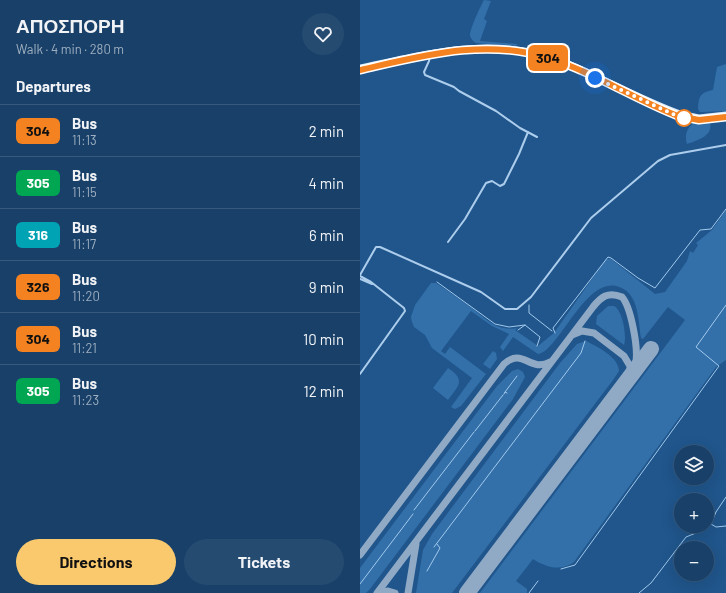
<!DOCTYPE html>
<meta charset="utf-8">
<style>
body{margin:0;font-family:Barlow,sans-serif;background:#254b71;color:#f1f3f6;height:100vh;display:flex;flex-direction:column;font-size:15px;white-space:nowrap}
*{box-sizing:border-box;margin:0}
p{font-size:13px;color:#9fafc0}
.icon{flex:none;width:22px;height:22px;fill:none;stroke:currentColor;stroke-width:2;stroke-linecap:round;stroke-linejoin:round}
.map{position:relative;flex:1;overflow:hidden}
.sheet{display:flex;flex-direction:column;background:#184069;width:360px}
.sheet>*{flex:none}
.badge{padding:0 8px;border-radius:6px;font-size:14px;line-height:26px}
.tools{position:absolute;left:314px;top:445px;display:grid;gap:8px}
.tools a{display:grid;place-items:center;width:40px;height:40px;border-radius:50%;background:#184069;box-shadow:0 4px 16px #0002,0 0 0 1px #36597d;font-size:20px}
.you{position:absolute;width:20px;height:20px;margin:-10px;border:3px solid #fff;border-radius:50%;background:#1a73e8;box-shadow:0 0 0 6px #1a73e833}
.map>.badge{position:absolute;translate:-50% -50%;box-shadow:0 0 0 2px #fff}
h2{padding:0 16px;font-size:15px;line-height:36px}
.round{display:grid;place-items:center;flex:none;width:42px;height:42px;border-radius:21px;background:#254b71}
.head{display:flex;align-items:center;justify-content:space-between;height:68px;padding:0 16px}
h1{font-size:19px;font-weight:700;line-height:30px}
.cta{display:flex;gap:8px;margin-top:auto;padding:8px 16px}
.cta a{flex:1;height:46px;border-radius:24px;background:#fac96d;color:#111;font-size:16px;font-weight:700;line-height:46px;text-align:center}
.cta a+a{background:#254b71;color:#f1f3f6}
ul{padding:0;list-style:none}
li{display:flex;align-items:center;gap:12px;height:52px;padding:0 16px;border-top:1px solid #36597d}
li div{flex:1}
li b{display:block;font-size:15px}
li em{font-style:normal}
li .badge{min-width:44px;font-weight:700;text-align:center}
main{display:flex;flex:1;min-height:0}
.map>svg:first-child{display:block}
.green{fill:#3370aa}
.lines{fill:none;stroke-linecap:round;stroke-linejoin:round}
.stream{stroke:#a1c9ed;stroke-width:1}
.taxiway{stroke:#90aac6;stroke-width:7}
.runway{stroke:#90aac6;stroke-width:16}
.minor{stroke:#adcdec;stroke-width:2}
.secondary{stroke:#d9e9f9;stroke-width:3}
.line-casing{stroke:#fff;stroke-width:9}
.line{stroke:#f58220;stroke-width:6}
.walk{stroke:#fff;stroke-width:4;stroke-dasharray:0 7.2}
.stop-dot{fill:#fff;stroke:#f58220;stroke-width:2}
</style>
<main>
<section class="sheet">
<div class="head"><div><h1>ΑΠΟΣΠΟΡΗ</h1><p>Walk · 4 min · 280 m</p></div><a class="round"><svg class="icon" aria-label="heart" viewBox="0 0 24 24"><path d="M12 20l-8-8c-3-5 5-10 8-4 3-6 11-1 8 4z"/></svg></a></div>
<h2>Departures</h2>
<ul>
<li><span class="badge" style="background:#f58220;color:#111">304</span><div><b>Bus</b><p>11:13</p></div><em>2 min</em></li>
<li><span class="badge" style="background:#00a651;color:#fff">305</span><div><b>Bus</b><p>11:15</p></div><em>4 min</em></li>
<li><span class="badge" style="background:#00a3b4;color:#fff">316</span><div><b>Bus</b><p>11:17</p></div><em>6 min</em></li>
<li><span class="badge" style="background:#f58220;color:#111">326</span><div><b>Bus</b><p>11:20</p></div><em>9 min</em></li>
<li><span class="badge" style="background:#f58220;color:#111">304</span><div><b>Bus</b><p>11:21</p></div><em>10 min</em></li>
<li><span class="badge" style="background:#00a651;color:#fff">305</span><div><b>Bus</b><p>11:23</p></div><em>12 min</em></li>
</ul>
<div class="cta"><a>Directions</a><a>Tickets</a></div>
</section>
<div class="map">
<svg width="366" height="593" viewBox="0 0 366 593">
<rect width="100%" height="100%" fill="#20568c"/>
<path class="green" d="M124,0L131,1L124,19L127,21L120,41L157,44L156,46L116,43C114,42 111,39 110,36C109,31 121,5 124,0Z
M366,64V111L340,112L338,109C339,95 340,93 353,90L357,67Z
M334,123H350C353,136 338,140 327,144C324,136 327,127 334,123Z
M366,210V360L356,367L214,562C201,572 185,567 173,559L156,581L167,589V593H120L325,320L308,307L283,339L281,338C278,319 279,291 256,286C230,281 208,327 192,344C188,348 184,353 178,354L153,337L143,351L140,347L149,334L132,326L111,311L81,351L85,354L90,347L126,374L101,406L95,409L91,407L112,378L72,348L65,335L54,327L52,322L51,317L55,305L71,283H76C87,290 98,298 109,306C126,318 135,332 158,328L155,330L178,346L194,333L246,259H251L295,294L305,292L327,261L330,251L333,253L338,245L336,243L352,230Z
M248,306H254C263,311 267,336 264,345L236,324L237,316Z
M226,341C236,346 259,357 259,371L253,380L92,593H56L63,550L72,534L200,363L217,344Z
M133,351L136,353L137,359L130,369L123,364Z
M88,368C106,380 99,385 88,400L73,388Z
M158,369L163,372L165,377L153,399L10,589L6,593H0V568L137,386L152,371Z"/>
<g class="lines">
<path class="stream" d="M77,282L135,324L149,327L165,325
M169,305V313L192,331
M158,330L165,325L180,337L177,346
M195,333L193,328L248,257L251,258L278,278L295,288L340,230L351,229L366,209
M145,392L157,376
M144,394L145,392L147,393
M115,431L143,395
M366,497L356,512L351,524L356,527L366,526
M54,510L114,432
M347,521L352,511
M74,547L221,353L225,341
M201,569L215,565L359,366L336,347L366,305
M67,571L80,548L77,544
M0,584L53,514
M169,593L178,581
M279,593L291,583L326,537L336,533L341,526"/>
<path class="taxiway" d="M212,335L222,331L234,333L264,356L270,366V375
M0,555L144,364C163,347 170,373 190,362
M17,593L233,307C241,297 248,291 262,297C271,307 278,347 276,361C275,368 272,373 268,379
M20,593L28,591L35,593
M48,593L56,544"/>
<path class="runway" d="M107,593L291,349"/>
<path class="minor" d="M70,55L69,61L64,72L65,75L94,87L99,91L136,111L160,128L177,137
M88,242L105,219L126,183L132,181L140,186L144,184L159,154L168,132
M0,275L16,247H20L121,292L145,309H157L171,297L231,218L298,161L310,155L366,145
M0,276L11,282L44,308L45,311L0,374
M0,279L12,284"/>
<path class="secondary" d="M0,66C67,52 134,33 201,59C241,75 279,97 320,112L339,116L366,113
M0,70C62,55 125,38 188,58C233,72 274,99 318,116L339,120L366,117"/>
</g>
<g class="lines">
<defs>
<path id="line" d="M0,70C62,56 125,38 188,58C233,72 274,99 318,116L339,120L366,117"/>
</defs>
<use href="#line" class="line-casing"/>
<use href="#line" class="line"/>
<path class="walk" d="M235,78L313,114L327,118H324"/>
</g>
<circle class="stop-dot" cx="324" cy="118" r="8"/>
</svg>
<div class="tools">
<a><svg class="icon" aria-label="layers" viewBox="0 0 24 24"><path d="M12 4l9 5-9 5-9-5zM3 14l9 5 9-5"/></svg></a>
<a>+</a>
<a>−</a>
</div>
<div class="you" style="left:235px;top:78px"></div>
<b class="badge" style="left:188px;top:58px;background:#f58220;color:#111">304</b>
</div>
</main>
